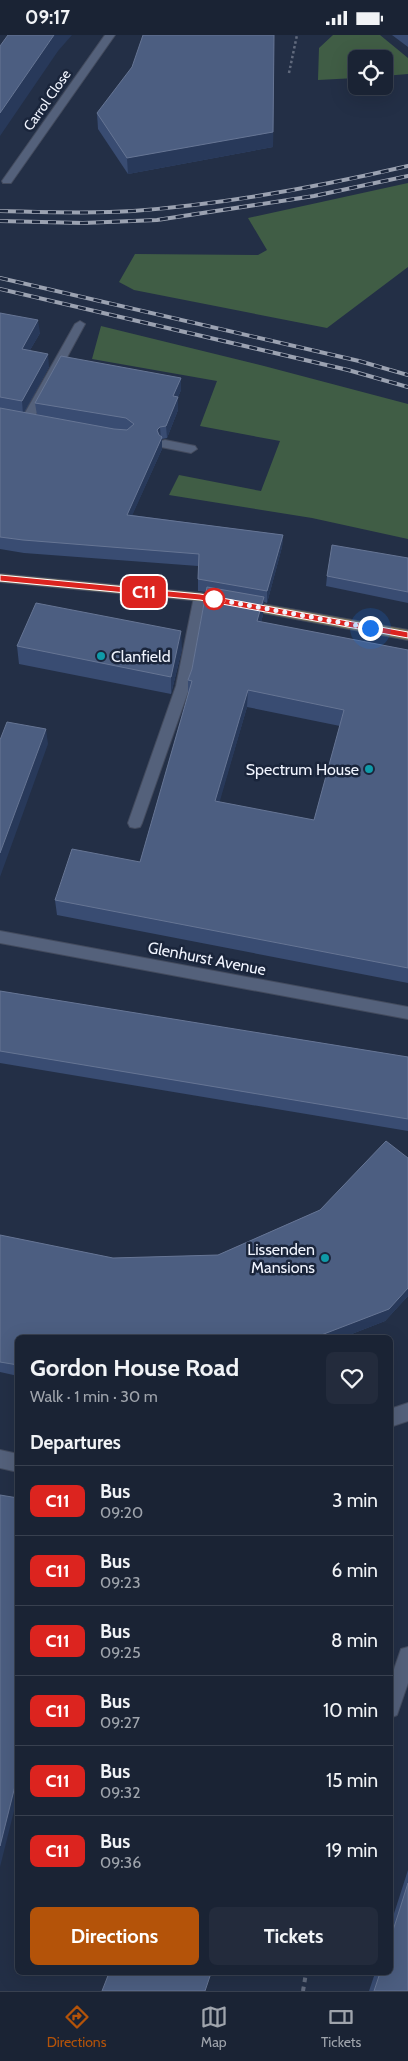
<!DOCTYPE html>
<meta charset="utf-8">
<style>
body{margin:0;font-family:Cabin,sans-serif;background:#232b3c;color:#f1f3f6;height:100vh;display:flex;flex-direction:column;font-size:19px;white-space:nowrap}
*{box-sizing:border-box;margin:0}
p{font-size:16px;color:#9fa4ac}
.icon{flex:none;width:28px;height:28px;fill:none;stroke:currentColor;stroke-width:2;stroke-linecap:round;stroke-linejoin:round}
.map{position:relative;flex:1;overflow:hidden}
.panel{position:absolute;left:15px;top:1300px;width:378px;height:640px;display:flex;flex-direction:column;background:#1a2334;border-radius:8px;box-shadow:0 5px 20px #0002,0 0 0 1px #38404f}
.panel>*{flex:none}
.badge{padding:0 10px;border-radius:8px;font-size:18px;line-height:32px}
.controls{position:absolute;left:348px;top:15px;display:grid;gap:10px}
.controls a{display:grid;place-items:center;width:45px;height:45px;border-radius:8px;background:#1a2334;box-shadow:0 5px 20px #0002,0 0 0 1px #38404f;font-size:25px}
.you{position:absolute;width:25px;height:25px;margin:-12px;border:4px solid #fff;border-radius:50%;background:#1a73e8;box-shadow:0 0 0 8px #1a73e833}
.map>.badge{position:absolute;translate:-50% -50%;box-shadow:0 0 0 2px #fff}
h2{padding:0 15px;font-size:19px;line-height:45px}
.round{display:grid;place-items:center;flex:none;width:52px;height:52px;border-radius:8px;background:#232b3c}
.headline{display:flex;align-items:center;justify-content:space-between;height:85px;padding:0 15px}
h1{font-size:24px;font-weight:700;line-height:38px}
.cta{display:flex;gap:10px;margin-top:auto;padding:10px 15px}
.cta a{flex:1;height:58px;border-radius:8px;background:#b45309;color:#fff;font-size:20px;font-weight:700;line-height:58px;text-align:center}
.cta a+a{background:#232b3c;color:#f1f3f6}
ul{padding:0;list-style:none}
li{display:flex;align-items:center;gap:15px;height:70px;padding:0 15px;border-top:1px solid #38404f}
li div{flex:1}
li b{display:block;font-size:19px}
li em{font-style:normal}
li .badge{min-width:55px;font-weight:700;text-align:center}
.status{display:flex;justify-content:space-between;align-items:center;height:35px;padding:0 25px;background:#1a2334;direction:ltr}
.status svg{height:14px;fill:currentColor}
.tabs{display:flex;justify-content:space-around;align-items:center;height:70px;border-top:1px solid #38404f;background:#1a2334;font-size:14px;color:#9fa4ac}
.tabs a{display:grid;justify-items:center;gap:2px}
.tabs .selected{color:#b45309}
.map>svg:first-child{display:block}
.green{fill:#405d45}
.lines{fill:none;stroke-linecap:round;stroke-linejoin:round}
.lane-casing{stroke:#434b5e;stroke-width:2}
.street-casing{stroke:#434b5e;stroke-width:2}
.secondary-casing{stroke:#434b5e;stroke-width:2}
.path-far1{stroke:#616a7d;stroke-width:2.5;stroke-dasharray:2.5 2.5;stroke-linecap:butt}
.path{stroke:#616a7d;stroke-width:4;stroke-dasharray:4.5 4.5;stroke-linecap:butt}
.lane{fill:#54617b;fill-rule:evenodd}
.street{fill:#54617b;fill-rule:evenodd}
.secondary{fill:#77735d;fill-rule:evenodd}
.rail-casing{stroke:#9ba2b1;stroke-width:4}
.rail{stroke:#1a253b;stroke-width:2.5;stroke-dasharray:8;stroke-linecap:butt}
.wall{fill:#394c72;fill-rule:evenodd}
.shaded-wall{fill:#28395a}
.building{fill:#4c5e81;stroke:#667594;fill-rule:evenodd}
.line{fill:#dc241f;stroke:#fff}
.walk{stroke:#f0f4fe;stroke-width:5;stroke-dasharray:0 9}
.stop-dot{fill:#fff;stroke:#dc241f;stroke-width:2.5}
.culture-dot{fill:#0f9aa8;stroke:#1a253b;stroke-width:2}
.labels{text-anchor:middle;stroke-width:5;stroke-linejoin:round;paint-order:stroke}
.far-street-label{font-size:14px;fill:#f0f4fe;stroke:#1a253b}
.poi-label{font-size:16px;fill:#f0f4fe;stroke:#1a253b;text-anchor:end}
.street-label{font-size:16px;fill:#f0f4fe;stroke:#1a253b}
</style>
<div class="status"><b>09:17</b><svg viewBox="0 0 49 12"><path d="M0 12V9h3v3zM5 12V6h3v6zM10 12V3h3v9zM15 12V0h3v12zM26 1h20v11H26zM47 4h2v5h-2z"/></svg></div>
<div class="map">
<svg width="408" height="1956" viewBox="0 0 408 1956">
<rect width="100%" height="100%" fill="#232f46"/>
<path class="green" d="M333,0H380L408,23V39L384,41V24H356V43L318,45L319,13Z
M408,148V232L327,293L134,255L119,247L135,219L258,220L267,215L248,183Z
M101,291L264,331L408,369V504L312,483L169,460L179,440L261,456L280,406L200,391L217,346L92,324Z"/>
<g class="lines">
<defs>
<path id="lane" d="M165,405L195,411L197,414L191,418L161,412L159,409L161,406Z
M200,558L204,559L206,562L190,651L142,788L140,792L135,793L130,792L128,788L176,651L194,562L196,559Z"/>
<path id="street" d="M105,0H115L11,148H3L2,146Z
M80,286L85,289L33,385L27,389L23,388L21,385L75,289Z
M0,896L408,972V984L0,908Z
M408,1368V1386L390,1392V1374Z
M0,1415L18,1419V1437L0,1433Z
M408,1612V1648L397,1680L390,1683V1646L401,1614Z"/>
<path id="secondary" d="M0,539L200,558L408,595V605L200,566L0,547Z"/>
</defs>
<use href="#lane" class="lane-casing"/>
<use href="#street" class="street-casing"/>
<use href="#secondary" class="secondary-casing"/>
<path class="path-far1" d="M289,38L297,0"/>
<path class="path" d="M303,1956L306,1938"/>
<use href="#lane" class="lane"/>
<use href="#street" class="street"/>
<use href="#secondary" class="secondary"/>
<defs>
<path id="rail" d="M0,176C44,177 89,179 133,176C226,169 318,152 408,131
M0,186L83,188L157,185L314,161L408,141
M0,243L359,326L408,340
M0,254L348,335L408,352"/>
</defs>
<use href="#rail" class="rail-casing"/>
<use href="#rail" class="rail"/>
</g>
<path class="wall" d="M392,0H408V12Z
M274,8L273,112L128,139L98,94L97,78Z
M0,278L40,298L30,315L49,332L24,378L37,380L35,368L181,343V355L178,362V375L167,403L162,404V414L132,480L283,500L282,512L267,568L264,567L263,580L261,587L408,615V948L57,880L55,865L140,827L188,660V645L192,634L206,557L198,556V531L24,518L0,514ZM247,672L340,691L314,785L219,767Z
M408,523V568L326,551L327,541Z
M17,611L182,614L171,659L19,629Z
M0,956L408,1022V1096L0,1028Z
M408,1123V1261L385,1286L344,1302H18V1341L0,1337V1200L113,1223L218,1220L320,1175Z
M408,1835V1956H369L375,1938H390V1891Z"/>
<path class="shaded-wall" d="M54,0H72L58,16L0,101V78Z
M273,97V112L128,139L127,123Z
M38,285L40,298L23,327L22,314Z
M48,319L49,332L23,379L22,366Z
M181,343V355L173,374V361Z
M178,362V375L167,403L166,391Z
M160,392L161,404L157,395Z
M162,402V414L127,492V480Z
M283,500L282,512L267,568V556Z
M264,562L263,580L257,603V586Z
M181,596L182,614L171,659V642Z
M248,655L247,672L215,783V766Z
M46,694L48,709L0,842V818Z
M408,1253V1261L385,1286L344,1302H316Z
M18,1739V1760L0,1832V1811Z"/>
<path class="building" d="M8,0H54L0,78V11Z
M143,0H274L273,97L127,123L97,78L132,32Z
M0,278L38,285L22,314L48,319L22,366L0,362Z
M61,321L181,343L173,361L178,362L166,391L160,392L157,395L159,400L162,402L127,480L283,500L267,556L198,544L199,519L23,505L0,502V373L114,394L127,395L134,389L126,383L35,368Z
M332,510L408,523V557L327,541Z
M207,552L264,562L257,586L408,615V933L55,865L72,814L140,827L192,646L188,645L192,634ZM248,655L344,675L314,785L215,766Z
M36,568L181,596L171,642L17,611Z
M7,687L46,694L0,818V705Z
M0,956L408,1022V1084L0,1016Z
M386,1106L408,1123V1253L389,1274L316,1302H18V1330L0,1327V1200L113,1223L218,1220L320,1175Z
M0,1460L18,1463V1739L0,1811Z
M408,1848V1956H374L380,1938H390V1905Z
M109,1938H211L205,1956H102Z"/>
<path class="line" d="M0,540L200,559L408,597V603L200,565L0,546Z"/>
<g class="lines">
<path class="walk" d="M214,564L370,593"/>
</g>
<circle class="stop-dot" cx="214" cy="564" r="10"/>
<g class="culture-dot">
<circle cx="101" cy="621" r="5"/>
<circle cx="369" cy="734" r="5"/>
<circle cx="325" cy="1223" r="5"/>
</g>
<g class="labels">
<g class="far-street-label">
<text transform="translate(47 65) rotate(-55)" y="5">Carrol Close</text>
</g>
<g class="poi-label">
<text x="111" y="627" text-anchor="start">Clanfield</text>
<text x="359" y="740">Spectrum House</text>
<text x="315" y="1220">Lissenden<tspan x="315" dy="18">Mansions</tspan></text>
</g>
<g class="street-label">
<text transform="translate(207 923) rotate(11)" y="6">Glenhurst Avenue</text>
</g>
</g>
</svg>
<div class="controls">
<a><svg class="icon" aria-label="locate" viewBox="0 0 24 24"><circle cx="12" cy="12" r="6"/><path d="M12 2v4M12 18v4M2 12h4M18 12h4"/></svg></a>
</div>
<div class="you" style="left:370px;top:593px"></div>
<b class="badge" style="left:144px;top:557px;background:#dc241f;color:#fff">C11</b>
<section class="panel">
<div class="headline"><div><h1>Gordon House Road</h1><p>Walk · 1 min · 30 m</p></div><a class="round"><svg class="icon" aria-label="heart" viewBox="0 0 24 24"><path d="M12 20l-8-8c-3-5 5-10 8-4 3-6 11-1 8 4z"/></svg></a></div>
<h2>Departures</h2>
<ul>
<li><span class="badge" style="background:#dc241f;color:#fff">C11</span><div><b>Bus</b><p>09:20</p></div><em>3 min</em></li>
<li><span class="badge" style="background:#dc241f;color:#fff">C11</span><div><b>Bus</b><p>09:23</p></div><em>6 min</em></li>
<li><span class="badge" style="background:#dc241f;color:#fff">C11</span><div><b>Bus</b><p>09:25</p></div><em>8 min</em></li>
<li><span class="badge" style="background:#dc241f;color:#fff">C11</span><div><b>Bus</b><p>09:27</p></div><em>10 min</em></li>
<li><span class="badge" style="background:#dc241f;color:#fff">C11</span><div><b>Bus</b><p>09:32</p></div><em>15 min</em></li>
<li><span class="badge" style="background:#dc241f;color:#fff">C11</span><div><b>Bus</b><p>09:36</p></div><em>19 min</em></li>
</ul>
<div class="cta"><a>Directions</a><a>Tickets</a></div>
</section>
</div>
<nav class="tabs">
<a class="selected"><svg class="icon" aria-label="directions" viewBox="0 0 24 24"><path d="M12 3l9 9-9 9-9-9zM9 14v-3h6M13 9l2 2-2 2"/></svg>Directions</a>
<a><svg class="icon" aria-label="map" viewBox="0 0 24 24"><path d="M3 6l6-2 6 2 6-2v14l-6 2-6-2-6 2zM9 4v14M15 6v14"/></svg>Map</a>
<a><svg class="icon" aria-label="tickets" viewBox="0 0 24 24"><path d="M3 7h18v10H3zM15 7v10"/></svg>Tickets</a>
</nav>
